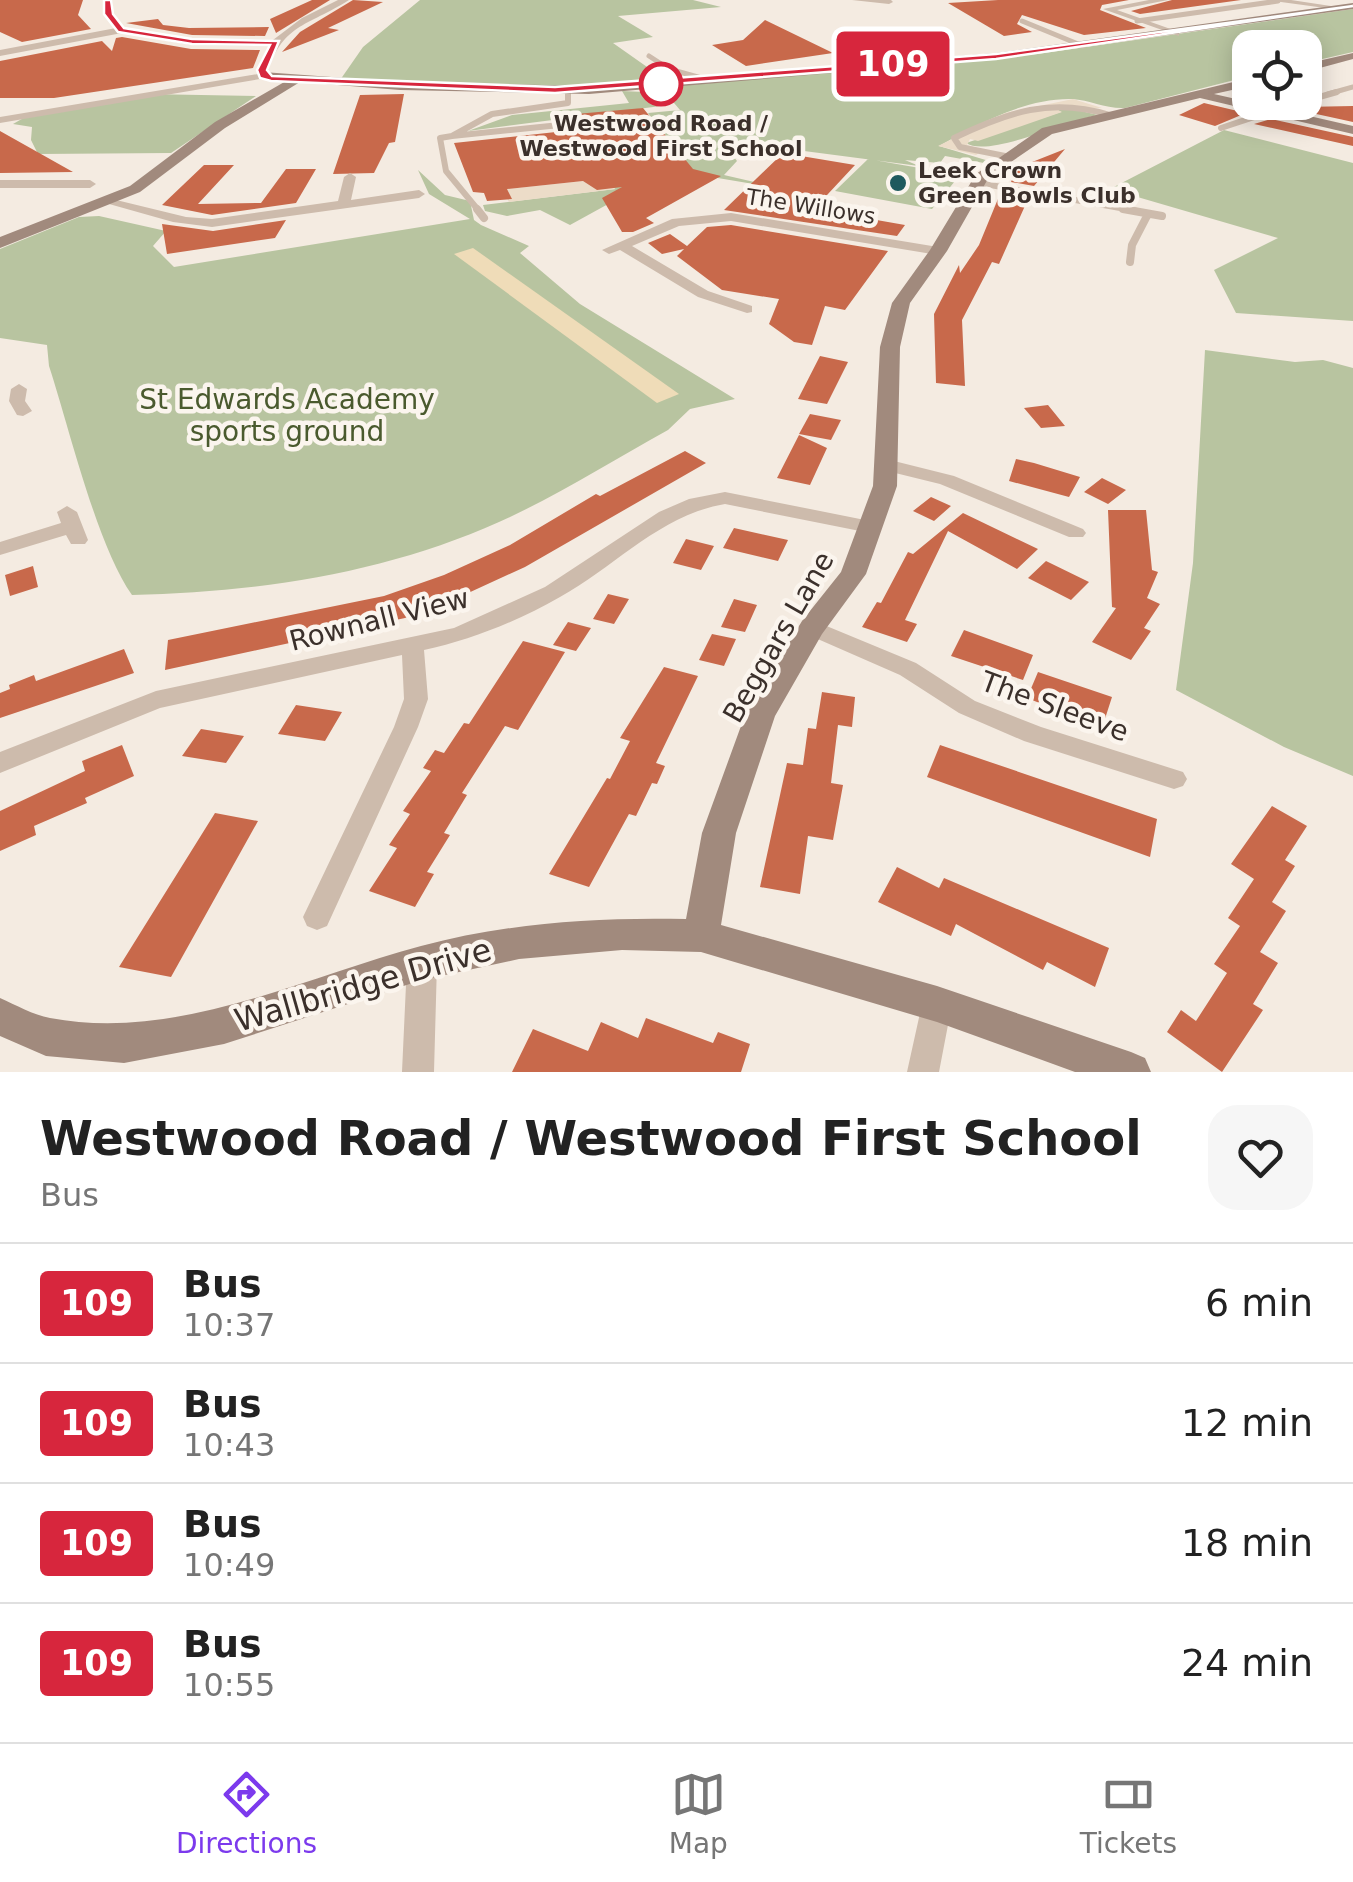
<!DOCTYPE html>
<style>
body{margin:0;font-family:"DejaVu Sans",sans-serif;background:#f6f6f6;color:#222;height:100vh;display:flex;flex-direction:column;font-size:38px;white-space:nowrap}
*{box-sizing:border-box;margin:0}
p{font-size:32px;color:#767676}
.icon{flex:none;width:55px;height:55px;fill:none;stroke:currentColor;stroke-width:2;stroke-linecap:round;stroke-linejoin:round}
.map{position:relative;height:1072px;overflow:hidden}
.drawer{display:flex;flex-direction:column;background:#fff;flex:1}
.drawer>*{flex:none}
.badge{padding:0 20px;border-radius:8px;font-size:35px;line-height:65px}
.buttons{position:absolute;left:1232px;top:30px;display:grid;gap:20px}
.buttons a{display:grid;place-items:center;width:90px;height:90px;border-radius:20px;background:#fff;box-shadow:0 5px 25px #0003;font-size:50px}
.map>.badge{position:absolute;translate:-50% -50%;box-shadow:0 0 0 5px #fff}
.round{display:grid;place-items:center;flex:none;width:105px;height:105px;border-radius:30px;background:#f6f6f6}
.headline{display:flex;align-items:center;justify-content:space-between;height:170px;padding:0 40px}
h1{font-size:48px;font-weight:800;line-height:75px}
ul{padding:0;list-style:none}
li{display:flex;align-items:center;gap:30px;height:120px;padding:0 40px;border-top:2px solid #e0e0e0}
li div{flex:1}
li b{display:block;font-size:38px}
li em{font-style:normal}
li .badge{min-width:110px;font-weight:700;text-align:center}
.tabs{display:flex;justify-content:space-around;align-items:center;height:140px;border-top:2px solid #e0e0e0;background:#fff;font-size:28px;color:#767676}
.tabs a{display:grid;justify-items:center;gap:5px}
.tabs .selected{color:#7c3aed}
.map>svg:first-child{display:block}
.green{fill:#b8c4a0}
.sand{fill:#efdcb8}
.plaza{fill:#ecdcc8}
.building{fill:#c8694b}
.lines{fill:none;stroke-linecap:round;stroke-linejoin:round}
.lane-far2{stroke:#cdbbac;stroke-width:5}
.lane-far1{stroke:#cdbbac;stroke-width:6}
.lane{stroke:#cdbbac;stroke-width:8}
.street{fill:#cdbbac;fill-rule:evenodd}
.secondary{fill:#a18a7d;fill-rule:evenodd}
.line{fill:#d7263d;stroke:#fff;stroke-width:2.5}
.stop-dot{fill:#fff;stroke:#d7263d;stroke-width:5}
.poi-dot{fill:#1f5a5e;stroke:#fbf5ee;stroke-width:4}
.labels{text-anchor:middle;stroke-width:9;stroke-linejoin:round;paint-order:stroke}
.far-stop-label{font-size:22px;font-weight:bold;fill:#3b302b;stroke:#fbf5ee}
.far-poi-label{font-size:22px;font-weight:bold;fill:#3b302b;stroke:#fbf5ee;text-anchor:start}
.far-street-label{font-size:22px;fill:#3b302b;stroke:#fbf5ee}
.park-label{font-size:28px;fill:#4a5a2e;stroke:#fbf5ee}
.street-label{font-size:28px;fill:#3b302b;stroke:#fbf5ee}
.near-street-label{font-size:32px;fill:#3b302b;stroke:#fbf5ee}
</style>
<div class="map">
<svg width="1353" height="1072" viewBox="0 0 1353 1072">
<rect width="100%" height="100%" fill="#f4ebe1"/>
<path class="green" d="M420,0H693L721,7L618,16L653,37L613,43L667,81L568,90L338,83L363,47Z
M1353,9V52L1305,63V48H1250V76L1125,108C1106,109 1090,100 1072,99C1025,98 978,124 939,146L989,161L984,163L945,156L940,163L905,160L919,166L750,144L734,157L737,161L724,175L784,189L670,170L570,225L540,210L507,216L485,211L483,205L615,189L586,144L667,138L648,113L680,110L663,90L676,86L1037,54Z
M622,91L644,92L661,106L468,131L512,115L629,103Z
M146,94L256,96L171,153L38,154L31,140L32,127L13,124L27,116Z
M1064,107L1098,115C1066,121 988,158 966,143L1061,112L1056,109Z
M1224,130L1353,163V321L1236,313L1214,270L1278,238L1110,189Z
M868,159L960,175L932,209L835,191Z
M418,170L445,195L470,201L474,220L481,225L529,246L520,253L580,304L735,399L690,409L668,430C612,461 557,496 499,522C386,573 255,593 132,595C97,546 69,427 49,366L47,345L0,338V249L79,217L99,216L166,231L153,246L174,267L470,219L429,194Z
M1205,350L1295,362L1323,360L1353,368V776L1284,747L1176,690L1193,563Z"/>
<path class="sand" d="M473,248L679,394L657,403L454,254Z"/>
<path class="plaza" d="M1073,99L1102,108L1058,110L1062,112L978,141L970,139L967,145L983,150L976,155L938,146L1005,113Z
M583,181L616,189L509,202L506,196L510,195L507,189Z"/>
<path class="building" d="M0,0H83L78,15L91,29L22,42L0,32Z
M312,0H330L276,33L270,19Z
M353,0L383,2L328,28L339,30L282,52L300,32Z
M998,0H1129L1102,5L1100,10L1146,28L1084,35L1022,15L1017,24L1032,32L1004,36L948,3Z
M1172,0H1241L1140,14L1131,11Z
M158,19L163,25L189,28L269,27L265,36L192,35L126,23Z
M765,20L833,53L746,66L712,45L743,40Z
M122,37L191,49L260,50L253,68L54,98H0V61L102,41L112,51L116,38Z
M404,94L395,142L389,143L374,173L333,174L360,95Z
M1204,103L1246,113L1215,126L1179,115Z
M1353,106V122L1298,110L1303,107Z
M643,108L693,169L721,176L646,218L654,223L633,232H622L602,198L622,187L597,190L583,181L507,189L512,199L487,201L484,193L473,192L454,143L574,130L565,115Z
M1271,119L1353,137V146L1254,124Z
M0,131L73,172L0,173Z
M1065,149L1034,186L1011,182L1017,168Z
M783,153L855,165L814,209L905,225L897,236L724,210Z
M204,165H234L198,204L261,203L286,169H316L296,203L212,215L162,205Z
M1000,194L1028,199L999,264L992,262L962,320L965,386L936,383L934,314L959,265L960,273L979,245Z
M286,220L275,238L167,254L162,224L213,231Z
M731,225L888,251L845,310L825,306L812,345L794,342L769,324L779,299L722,290L677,256L684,249L662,254L648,243L670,234L687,246L707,227Z
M820,356L848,362L827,404L798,399Z
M1048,405L1065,426L1041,428L1024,408Z
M810,414L841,420L831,440L799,434Z
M799,435L827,448L810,485L777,478Z
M685,451L706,463L525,567L466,594L405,618L165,670L168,640L384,596L444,575L510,545L596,494L600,496Z
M1016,459L1034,463L1080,477L1069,497L1009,481Z
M1102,478L1126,490L1108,504L1084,492Z
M931,497L951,506L934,521L913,511Z
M1108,510H1146L1152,570L1158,572L1147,598L1160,604L1144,628L1151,631L1131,660L1092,642L1116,608L1112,607Z
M963,513L1038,549L1017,569L948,531L905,620L917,624L907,642L862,627L877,602L881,603L908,552L913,554Z
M734,528L788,540L778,561L723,548Z
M686,539L714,546L701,570L673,563Z
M1046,561L1089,582L1071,600L1028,578Z
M33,566L38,587L10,596L5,575Z
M608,594L629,599L614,624L593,619Z
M734,599L757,605L745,632L721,627Z
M568,622L591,628L576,651L553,645Z
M964,630L1033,655L1023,680L951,656Z
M712,634L736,639L724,666L699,660Z
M523,641L565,652L518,730L505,726L462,793L467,795L444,833L450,835L427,872L434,874L415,907L369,891L397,848L389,845L410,814L403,811L431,771L423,768L435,750L444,753L464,723L469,724Z
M124,649L134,673L0,718V693L10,689L9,685L34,675L36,681Z
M664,667L698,676L656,763L665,766L657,784L652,783L636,816L629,814L589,887L549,874L607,778L610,779L630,741L620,738Z
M1038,672L1112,697L1102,728L1027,698Z
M822,692L855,697L852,727L838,725L831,783L843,785L833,840L808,836L800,894L760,887L787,763L803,765L808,728L816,729Z
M296,705L342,712L325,741L278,734Z
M201,729L244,736L226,763L182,756Z
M122,745L134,776L85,798L87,803L34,826L36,835L0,851V811L85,771L82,761Z
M940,745L1157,819L1150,857L927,777Z
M1272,806L1307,826L1285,860L1295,866L1272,902L1286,911L1260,952L1278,963L1253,1004L1263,1010L1222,1072L1167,1032L1181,1010L1196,1021L1227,973L1214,964L1240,926L1228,918L1254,879L1231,864Z
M215,813L258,821L171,977L119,967Z
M897,867L939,888L944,878L1109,948L1095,987L1047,962L1043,970L956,924L951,936L878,902Z
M646,1018L713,1043L718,1032L750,1044L741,1072H512L533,1029L588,1051L601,1022L638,1038Z"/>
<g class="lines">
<path class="lane-far2" d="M1022,21L1083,46
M1137,21L1278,1
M911,41L938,61
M649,56L669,69L705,79
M568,90V94
M1328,94L1353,87"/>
<path class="lane-far1" d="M1305,101L1337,92
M560,125L452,136L492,114L568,103V92
M1221,128L1299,102
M452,136L440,138L446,171L479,211
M1005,156L960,147L954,138C1008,112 1051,97 1110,115
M979,183L1137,211"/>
<path class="lane" d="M477,209L484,218
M1123,209L1162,216
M1130,262L1132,245L1148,214"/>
<path class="street" d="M104,0H112L113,14L125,28L192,39L273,40L302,18L338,0H349C307,27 281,23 266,78L0,123V117L258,74L260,62L269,46L192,45L122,33L0,56V50L116,28L105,14Z
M852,0H891L893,2L889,4Z
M1149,0H1168L1117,10L1179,32V36L1103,9Z
M1266,0H1291L1344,8L1340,10Z
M350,173L356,177L351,200L419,190L425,194L419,198L212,227L173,222L102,202L108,198L186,217L212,219L338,201L344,177Z
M0,180H90L96,184L90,188H0Z
M731,213L938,247L945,251L938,255L731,221L679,226L632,246L708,291L752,306V312L747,313L698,297L620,250L609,254L602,250L672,219Z
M19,384L27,389L25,401L32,411L23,416L17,415L9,401L11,389Z
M886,459L954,476L1083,529L1086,533L1083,537H1069L940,484L879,469L877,465L879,461Z
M725,492L870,521L880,527L870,533L725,504C660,515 616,566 560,597C518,621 471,640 424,650L428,699L418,727L327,926L317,930L307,926L303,917L394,727L404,699L402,655L160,708L0,773V752L156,691L454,628L545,587L659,512L689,499Z
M67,506L77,512L88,540L85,544H71L66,535L0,555V542L61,523L57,512Z
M812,620L916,663L975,701L1041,727L1183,772L1187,779L1183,786L1174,789L1024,741L959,713L900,675L804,633L801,628L804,623Z
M422,949L432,953L437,963L434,1072H402L407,963L412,953Z
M937,989L948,994L952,1004L939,1072H907L922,1004L926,994Z"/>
<path class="secondary" d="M1353,3V9L996,59L589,94L400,90L300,82L225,128L140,192L0,248V237L130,186L215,122L286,81L259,79L263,72L400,82L589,86L996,53Z
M1353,53V59L1305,72V64Z
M1250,78V86L1214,94L1353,126V134L1200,98L1052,134L989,177L947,251L910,303L900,347L897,486L866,574L822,634L775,716L736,833L721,925L937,986L1131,1052L1145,1058L1151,1072H1075L937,1022L701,952L622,950L519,959L422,980L224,1044L124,1063L46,1056L0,1036V998C16,1005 33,1015 50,1018C176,1042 301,978 421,946C508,923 596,917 686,919L702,833L745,715L802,621L841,572L873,486L880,347L892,303L930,250L976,174L1042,128Z"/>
</g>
<path class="line" d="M104,0H111L113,14L124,28L192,39L279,41L267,70L272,76L555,87L996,54L1353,6L996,59L555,93L271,81L260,78L257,70L270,45L192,44L118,32L104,14Z"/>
<circle class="stop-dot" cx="661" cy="84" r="20"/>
<circle class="poi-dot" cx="898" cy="183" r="10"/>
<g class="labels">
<g class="far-stop-label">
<text x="661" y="131">Westwood Road /<tspan x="661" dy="25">Westwood First School</tspan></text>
</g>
<g class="far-poi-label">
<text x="918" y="178">Leek Crown<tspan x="918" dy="25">Green Bowls Club</tspan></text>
</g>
<g class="far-street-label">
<text transform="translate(811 206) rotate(9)" y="8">The Willows</text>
</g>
<g class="park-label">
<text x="287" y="409">St Edwards Academy<tspan x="287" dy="32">sports ground</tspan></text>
</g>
<g class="street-label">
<text transform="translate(379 619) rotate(-14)" y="10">Rownall View</text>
<text transform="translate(778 637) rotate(-60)" y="10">Beggars Lane</text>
<text transform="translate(1055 706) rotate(20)" y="10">The Sleeve</text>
</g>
<g class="near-street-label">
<text transform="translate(363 985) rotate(-16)" y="11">Wallbridge Drive</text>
</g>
</g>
</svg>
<div class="buttons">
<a><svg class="icon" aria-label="locate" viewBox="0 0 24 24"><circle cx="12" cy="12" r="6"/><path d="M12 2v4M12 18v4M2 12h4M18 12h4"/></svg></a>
</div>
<b class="badge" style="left:893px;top:64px;background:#d7263d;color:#fff">109</b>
</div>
<section class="drawer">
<div class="headline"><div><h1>Westwood Road / Westwood First School</h1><p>Bus</p></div><a class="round"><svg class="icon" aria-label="heart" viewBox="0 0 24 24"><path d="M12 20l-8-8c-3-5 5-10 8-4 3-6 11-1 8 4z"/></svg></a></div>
<ul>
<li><span class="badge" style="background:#d7263d;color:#fff">109</span><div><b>Bus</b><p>10:37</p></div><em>6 min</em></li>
<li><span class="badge" style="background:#d7263d;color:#fff">109</span><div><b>Bus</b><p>10:43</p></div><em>12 min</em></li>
<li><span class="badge" style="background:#d7263d;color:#fff">109</span><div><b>Bus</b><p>10:49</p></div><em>18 min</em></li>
<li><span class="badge" style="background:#d7263d;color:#fff">109</span><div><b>Bus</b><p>10:55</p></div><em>24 min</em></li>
</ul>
</section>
<nav class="tabs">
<a class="selected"><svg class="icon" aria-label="directions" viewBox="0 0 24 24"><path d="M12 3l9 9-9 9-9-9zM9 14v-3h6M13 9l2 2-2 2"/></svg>Directions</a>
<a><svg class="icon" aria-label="map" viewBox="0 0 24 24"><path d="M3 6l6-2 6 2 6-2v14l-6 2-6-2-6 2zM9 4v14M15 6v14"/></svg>Map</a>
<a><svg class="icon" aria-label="tickets" viewBox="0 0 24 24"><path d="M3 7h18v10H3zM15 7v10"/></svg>Tickets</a>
</nav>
